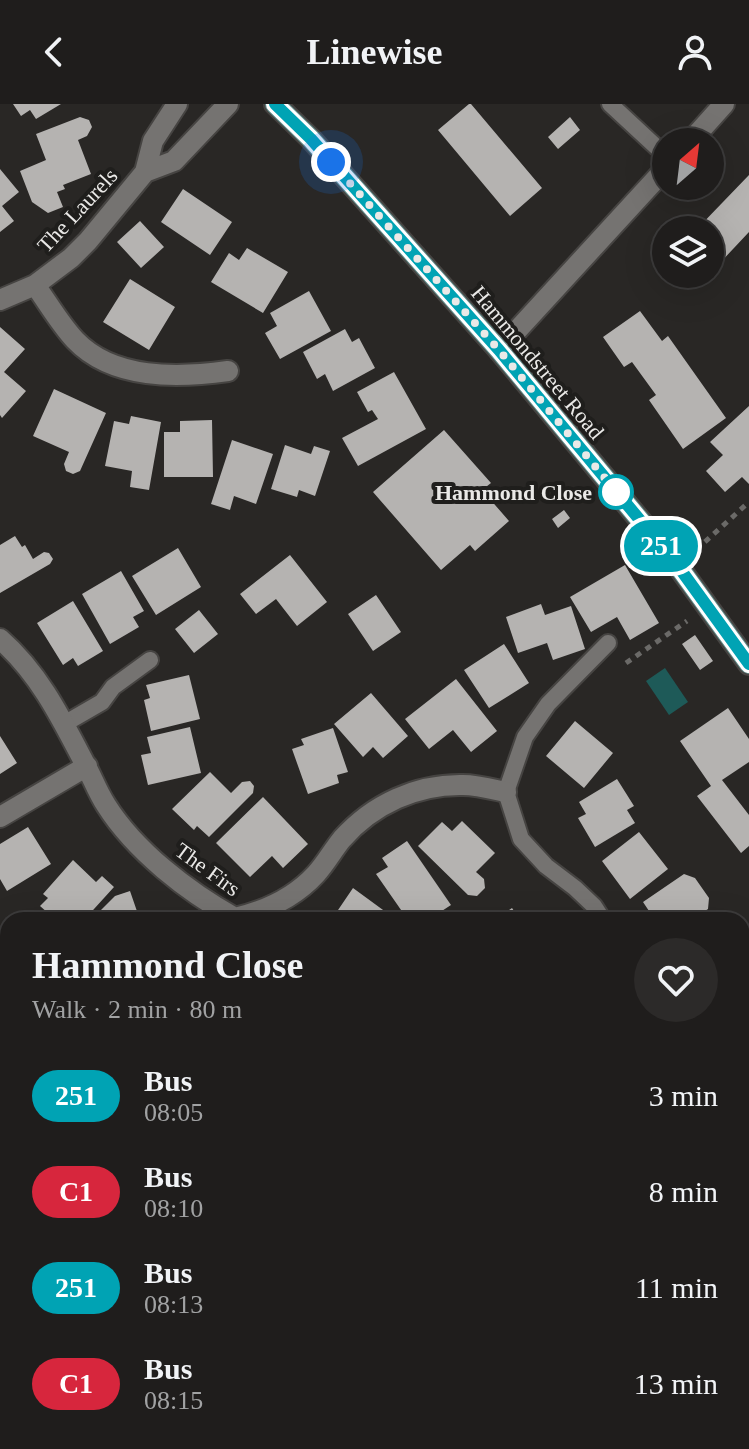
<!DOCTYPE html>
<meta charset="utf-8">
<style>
body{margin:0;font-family:Georgia,serif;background:#2c2a29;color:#f1f3f6;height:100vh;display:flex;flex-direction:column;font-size:30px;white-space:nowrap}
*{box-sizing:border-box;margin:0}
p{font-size:26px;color:#a1a2a3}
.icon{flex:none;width:44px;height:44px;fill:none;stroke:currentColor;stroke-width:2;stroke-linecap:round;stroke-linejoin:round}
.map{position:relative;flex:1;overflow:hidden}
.panel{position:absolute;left:0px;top:808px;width:750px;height:538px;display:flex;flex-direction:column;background:#1f1d1c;border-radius:24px 24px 0 0;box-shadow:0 8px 32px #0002,0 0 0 2px #3c3b3b}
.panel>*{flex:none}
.badge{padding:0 16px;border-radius:26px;font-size:28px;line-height:52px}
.needle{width:52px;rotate:28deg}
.controls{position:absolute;left:652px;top:24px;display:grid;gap:16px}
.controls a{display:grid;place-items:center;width:72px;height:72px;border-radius:50%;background:#1f1d1c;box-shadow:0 8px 32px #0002,0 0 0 2px #3c3b3b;font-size:40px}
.you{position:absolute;width:40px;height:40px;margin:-20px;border:6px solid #fff;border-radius:50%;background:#1a73e8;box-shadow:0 0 0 12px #1a73e833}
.map>.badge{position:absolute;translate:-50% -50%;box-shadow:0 0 0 4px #fff}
.round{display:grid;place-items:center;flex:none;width:84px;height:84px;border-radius:42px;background:#2c2a29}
.headline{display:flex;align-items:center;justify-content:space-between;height:136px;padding:0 32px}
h1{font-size:38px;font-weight:700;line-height:60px}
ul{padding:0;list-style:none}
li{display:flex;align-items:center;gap:24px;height:96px;padding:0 32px}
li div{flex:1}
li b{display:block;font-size:30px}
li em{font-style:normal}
li .badge{min-width:88px;font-weight:700;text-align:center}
header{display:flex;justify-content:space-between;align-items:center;height:104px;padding:0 32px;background:#1f1d1c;font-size:36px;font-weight:700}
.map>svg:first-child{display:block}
.water{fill:#1e5a58}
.building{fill:#b5b3b1}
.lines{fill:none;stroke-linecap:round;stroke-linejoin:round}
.lane-casing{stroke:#464442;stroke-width:20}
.street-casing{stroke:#464442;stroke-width:24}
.secondary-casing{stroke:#464442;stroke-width:24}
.path{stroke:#6b6a68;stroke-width:5;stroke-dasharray:6 6;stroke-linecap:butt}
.lane{stroke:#757371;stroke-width:16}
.street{stroke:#757371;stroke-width:20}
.secondary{stroke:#608a88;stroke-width:20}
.line-casing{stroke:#fff;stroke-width:18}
.line{stroke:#00a3b4;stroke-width:12}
.walk{stroke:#eae9e7;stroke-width:8;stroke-dasharray:0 14.4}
.stop-dot{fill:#fff;stroke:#00a3b4;stroke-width:4}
.labels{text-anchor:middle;stroke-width:8;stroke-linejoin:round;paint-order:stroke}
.street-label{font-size:22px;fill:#eae9e7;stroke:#1f1e1c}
.stop-label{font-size:22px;font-weight:bold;fill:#eae9e7;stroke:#1f1e1c;text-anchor:end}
</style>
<header><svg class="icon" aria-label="back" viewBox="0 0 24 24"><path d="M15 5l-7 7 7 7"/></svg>Linewise<svg class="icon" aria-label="person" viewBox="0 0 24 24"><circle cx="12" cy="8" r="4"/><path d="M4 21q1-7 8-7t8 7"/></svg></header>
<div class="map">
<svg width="749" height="1345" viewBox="0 0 749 1345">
<rect width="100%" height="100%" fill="#292725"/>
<path class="water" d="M665,564L688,598L669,611L646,577Z"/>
<path class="building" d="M13,0H61L36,15L30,6L21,12Z
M469,0H471L542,84L510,112L438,26Z
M80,13L89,16L92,23L87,32L78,36L91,70L63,81L65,85L57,88L63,103L48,109L32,98L20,67L46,56L36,30Z
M570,13L580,26L558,45L548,33Z
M0,65L19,88L2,102L14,117L0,128Z
M749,71V128L718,161L710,153V126H696Z
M183,85L232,118L210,151L161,118Z
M140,117L164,143L141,164L117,138Z
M247,144L288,168L263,209L211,178L229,149L239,156Z
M130,175L175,203L149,246L103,218Z
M309,187L331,227L280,255L265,229L277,222L270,209Z
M640,207L662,237L668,232L726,314L683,345L649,296L656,291L632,258L624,263L603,233Z
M0,223L25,245L4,268L26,287L2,314L0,311Z
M345,225L352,238L359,234L375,264L333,287L325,270L317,275L303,248Z
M394,268L426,325L358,362L342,334L378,315L372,306L368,308L357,288Z
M54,285L106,309L80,367L73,370L66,367L64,360L69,348L33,332Z
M749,302V380L742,373L725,388L706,367L723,351L710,338Z
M131,312L161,318L149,386L130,383L132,367L105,362L114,317L129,320Z
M212,316L213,373H164V328H180V317Z
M444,326L491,379L482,386L509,417L475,447L470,441L441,466L373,388Z
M232,336L273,350L256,400L234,392L230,406L211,400Z
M285,341L311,350L314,342L330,347L315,392L299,386L297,393L271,385Z
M564,406L570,414L558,424L552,415Z
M15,432L22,443L25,441L33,455L44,448L49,449L53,455L50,460L0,489V441Z
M178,444L201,483L156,511L132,472Z
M290,451L327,498L297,522L276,495L256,510L240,490Z
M625,461L659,519L630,536L617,513L591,528L570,493Z
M121,467L144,507L133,513L139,523L110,540L82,490Z
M376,491L401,528L373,547L348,510Z
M73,497L103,547L78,562L73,554L63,561L37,519Z
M541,500L545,511L571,502L585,545L553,556L547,539L518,549L506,513Z
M199,506L218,530L194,549L175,525Z
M695,531L713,557L700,566L682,540Z
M504,540L529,579L489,604L464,566Z
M189,571L200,615L151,627L144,596L150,594L146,581Z
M456,575L497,627L471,648L453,626L429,645L405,615Z
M371,589L408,632L383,654L373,643L363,653L334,620Z
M728,604L749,635V658L722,676L749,711V742L741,749L697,692L711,682L680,637Z
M575,617L613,649L584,684L546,652Z
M190,623L201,669L148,681L141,651L151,649L147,633Z
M333,624L348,668L337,671L339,679L308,690L292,645L304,641L301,635Z
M0,632L17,659L0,670Z
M210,668L231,689L242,678L250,677L254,682L253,689L209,733L197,722L194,726L172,705Z
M617,675L634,702L627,706L635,719L595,743L578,714L586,710L579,698Z
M263,693L308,740L283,764L272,752L250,773L216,739Z
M462,717L495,749L476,768L484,775L485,784L477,792L468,791L418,742L442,718L452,727Z
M28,723L51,760L7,787L0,775V740Z
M639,728L668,765L630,795L602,757Z
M407,737L451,801L428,816H408L376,770L388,763L382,754Z
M73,756L96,778L102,772L114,783L84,816H78L69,808L61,816H56L40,802L48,794L43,790Z
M684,770L695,774L709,794L708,805L696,813L698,816H655L643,798Z
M353,784L394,814L393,816H339L341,812L336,809Z
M130,787L140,816H94L93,814L115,792Z
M512,804L520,816H495Z
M0,831L8,850V855L0,858Z
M749,918V963L742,952V923Z
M187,1338H235L231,1342L234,1345H195Z
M374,1338H400L405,1345H370L376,1341Z
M601,1338H636L625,1345H606Z"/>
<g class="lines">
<defs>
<path id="lane" d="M610,0L666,52
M64,620L102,598L113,583L150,556
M603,816L594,802L575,784L546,762L521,735L506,688L525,633L548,600L608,539
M742,1008L748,989
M742,1061L744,1072L749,1078
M0,1085L8,1061"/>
<path id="street" d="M690,38L724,0
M145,68L174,57L228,0
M35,181C48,199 60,220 75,236C113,276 178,274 228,267
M0,196L35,181L71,154L88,137L145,68L153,37L177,0
M499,246L666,64
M0,535C40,570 62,616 86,662C93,675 98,689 106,701C135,747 188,788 235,814C265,807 295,793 316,770C326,759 333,746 342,735C373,700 417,680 463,681C477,681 492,685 506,688
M0,713L87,662
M0,1100L8,1112
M742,1300L749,1291
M530,1338L539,1345
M0,1340L8,1316
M505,1345L516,1338
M706,1345L712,1338"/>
<path id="secondary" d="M275,0L311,35L499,246L678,462L749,560"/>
</defs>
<use href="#lane" class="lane-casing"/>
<use href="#street" class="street-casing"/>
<use href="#secondary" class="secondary-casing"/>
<path class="path" d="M696,446L749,398
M626,559L687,517"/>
<use href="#lane" class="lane"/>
<use href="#street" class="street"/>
<use href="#secondary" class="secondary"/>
</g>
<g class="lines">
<defs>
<path id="line" d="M275,0L311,35L499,246L678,462L749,560"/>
</defs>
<use href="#line" class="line-casing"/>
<use href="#line" class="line"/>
<path class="walk" d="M331,58L499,246L618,390L616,388"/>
</g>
<circle class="stop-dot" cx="616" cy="388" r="16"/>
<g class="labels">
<g class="street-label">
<text transform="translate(77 106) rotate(-47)" y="8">The Laurels</text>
<text transform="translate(538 258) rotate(50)" y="8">Hammondstreet Road</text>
<text transform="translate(208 765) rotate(36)" y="8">The Firs</text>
</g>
<g class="stop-label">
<text x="592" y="396">Hammond Close</text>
</g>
</g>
</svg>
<div class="controls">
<a><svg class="needle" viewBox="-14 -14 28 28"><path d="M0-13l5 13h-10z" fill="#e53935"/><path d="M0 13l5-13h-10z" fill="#a1a2a3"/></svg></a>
<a><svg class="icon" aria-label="layers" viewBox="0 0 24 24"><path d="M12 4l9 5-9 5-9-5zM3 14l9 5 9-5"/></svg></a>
</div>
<div class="you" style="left:331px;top:58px"></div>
<b class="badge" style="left:661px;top:442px;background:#00a3b4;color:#fff">251</b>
<section class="panel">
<div class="headline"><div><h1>Hammond Close</h1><p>Walk · 2 min · 80 m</p></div><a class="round"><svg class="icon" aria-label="heart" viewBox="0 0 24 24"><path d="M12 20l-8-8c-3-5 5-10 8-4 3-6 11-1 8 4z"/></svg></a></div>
<ul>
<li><span class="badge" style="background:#00a3b4;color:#fff">251</span><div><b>Bus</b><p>08:05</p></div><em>3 min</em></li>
<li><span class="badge" style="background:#d7263d;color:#fff">C1</span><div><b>Bus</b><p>08:10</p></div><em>8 min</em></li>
<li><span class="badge" style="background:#00a3b4;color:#fff">251</span><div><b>Bus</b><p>08:13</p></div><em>11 min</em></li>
<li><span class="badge" style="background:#d7263d;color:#fff">C1</span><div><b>Bus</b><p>08:15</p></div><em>13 min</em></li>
</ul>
</section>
</div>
